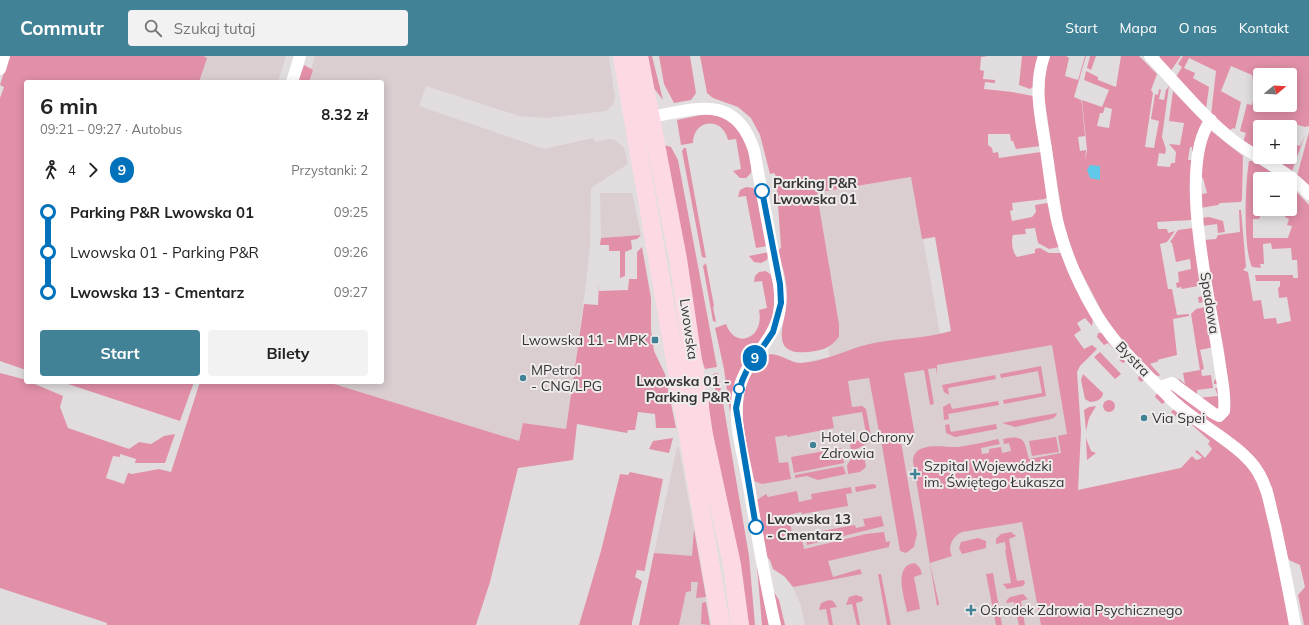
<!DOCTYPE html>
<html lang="pl">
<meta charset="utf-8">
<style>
body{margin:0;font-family:Mulish,sans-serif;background:#f2f2f2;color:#222;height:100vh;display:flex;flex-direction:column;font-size:15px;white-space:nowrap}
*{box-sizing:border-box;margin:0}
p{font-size:13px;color:#767676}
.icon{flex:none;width:22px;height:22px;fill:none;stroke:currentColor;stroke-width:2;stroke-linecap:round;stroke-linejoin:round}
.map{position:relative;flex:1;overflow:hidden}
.side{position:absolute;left:24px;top:24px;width:360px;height:304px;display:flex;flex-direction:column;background:#fff;border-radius:4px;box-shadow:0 2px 10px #0003}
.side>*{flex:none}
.badge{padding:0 8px;border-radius:13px;font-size:14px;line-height:26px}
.needle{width:26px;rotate:72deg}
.buttons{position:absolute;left:1253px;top:12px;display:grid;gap:8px}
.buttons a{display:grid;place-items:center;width:44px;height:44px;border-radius:4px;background:#fff;box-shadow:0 2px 10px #0003;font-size:20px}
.map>.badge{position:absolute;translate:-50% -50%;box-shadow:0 0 0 2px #fff}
.legs{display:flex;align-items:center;gap:6px;height:44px;padding:0 16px;font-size:13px}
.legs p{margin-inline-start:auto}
.head{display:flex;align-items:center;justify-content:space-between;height:68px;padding:0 16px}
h1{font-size:22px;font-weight:700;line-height:30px}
.cta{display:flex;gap:8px;margin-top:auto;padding:8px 16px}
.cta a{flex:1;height:46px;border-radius:4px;background:#428296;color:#fff;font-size:16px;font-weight:700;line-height:46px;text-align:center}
.cta a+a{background:#f2f2f2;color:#222}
ul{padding:0 16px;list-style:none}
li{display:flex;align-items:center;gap:14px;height:40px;font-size:15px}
li i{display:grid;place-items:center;width:6px;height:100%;margin:0 5px;background:currentColor}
li i::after{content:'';width:10px;height:10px;margin:-5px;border:3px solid;border-radius:50%;background:#fff}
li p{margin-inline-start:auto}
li:first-child i{background:linear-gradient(#0000 50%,currentColor 0)}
li:last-child i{background:linear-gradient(currentColor 50%,#0000 0)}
header{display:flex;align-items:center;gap:24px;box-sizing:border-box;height:56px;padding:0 20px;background:#428296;color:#fff}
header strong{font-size:19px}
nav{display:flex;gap:22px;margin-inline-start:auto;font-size:14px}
.search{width:280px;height:36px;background:#f2f2f2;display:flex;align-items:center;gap:10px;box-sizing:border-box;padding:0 14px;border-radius:4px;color:#767676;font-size:15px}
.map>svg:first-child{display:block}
.built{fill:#daced1}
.green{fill:#e190a8;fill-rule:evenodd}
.water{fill:#60c8e8}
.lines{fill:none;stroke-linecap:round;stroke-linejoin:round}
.street{stroke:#fff;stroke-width:12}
.primary{stroke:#fddae3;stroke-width:18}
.line-1-casing{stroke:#fff;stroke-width:9}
.line-1{stroke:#0072bc;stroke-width:6}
.stop-1-dot{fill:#fff;stroke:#0072bc;stroke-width:2}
.poi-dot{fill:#428296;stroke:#efebeb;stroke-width:1.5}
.labels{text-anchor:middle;stroke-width:4;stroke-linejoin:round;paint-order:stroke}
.stop-label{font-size:14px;font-weight:bold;fill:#373536;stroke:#efebeb;text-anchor:start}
.street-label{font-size:14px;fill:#373536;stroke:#efebeb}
.poi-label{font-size:14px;fill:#373536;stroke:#efebeb;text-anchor:start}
</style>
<header>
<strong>Commutr</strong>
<div class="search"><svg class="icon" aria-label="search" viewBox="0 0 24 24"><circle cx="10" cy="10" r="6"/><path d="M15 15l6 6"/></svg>Szukaj tutaj</div>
<nav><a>Start</a><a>Mapa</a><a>O nas</a><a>Kontakt</a></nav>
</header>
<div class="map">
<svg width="1309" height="569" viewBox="0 0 1309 569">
<rect width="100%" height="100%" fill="#e1ddde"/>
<path class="built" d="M158,0H286L278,26H150Z
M315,0H609L615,42L613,48L606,55L546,62L519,60L426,30L419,50L544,93L593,82L595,86L610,83L615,84L623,91L625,95L628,108L591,132L590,191L586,227L566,373L523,367L519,385L327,326H382V26H307Z
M912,121L940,278L868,288L830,301L1060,261L1081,373L1078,434L1193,409L1290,569H805L801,550L793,531L784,520L773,513L770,504L767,501L743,363L756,310L766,299L773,298L793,306L801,307L824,302L830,301L828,293L839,281V268L817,138L820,136Z
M600,137H632L641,179L601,182Z
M677,391H679L694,473L710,569H679L680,566L654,497Z"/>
<path class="green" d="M9,0H203L207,2L199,26H26V314L0,305V42L4,31L0,29Z
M647,0H652L663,44L653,31Z
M659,0H690L696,37L691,44L674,47L664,28Z
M700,0H988L981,1L980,14L984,15L983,23L995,24V27L985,26L984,33L1012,36L1033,40L1041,90L1016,93L1013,85H1011L1010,78H988V89L992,92L993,97L998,96L999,102L1041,96L1049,140L1045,143L1012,147L1013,154L1010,155L1012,165L1032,161L1036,156L1035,149L1047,147L1050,150L1059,191L1049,193L1038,187L1035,172L1025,173L1026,178L1013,179C1011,184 1012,196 1017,201L1035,197V193L1040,192L1049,197H1061L1093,262L1092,270L1085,262L1077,267L1081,274L1074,279L1084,293L1092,289L1097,293L1080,310L1077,316L1081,375L1078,434L1181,412L1192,400L1196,404L1200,403L1202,401L1195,396L1197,394L1205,402L1212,393L1208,388L1210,385L1182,360L1178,362L1171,356L1174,353L1245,406L1263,434L1290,569H1041L1022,466L962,476C953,480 947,490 952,500L930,507L939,548L937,550L913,405C914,384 946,392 958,391C972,389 985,386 998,383L1000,388L981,392L982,398L989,397V393L1001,391L1002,397L1011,395L1009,387L1004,388L1003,383C1025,379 1024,383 1029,403L1061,397L1058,380L1067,378L1052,289L937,309V320L936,312L928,313L934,348L930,349L924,314L904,317L915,380L895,379L880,381L869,322L848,325L852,351L862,350L866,353L872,385L851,396L850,386L867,383L862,356L832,361L834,372L787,381V379L775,381L779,407L788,406L791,423L762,428L754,425C744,384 730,331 766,299C779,295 789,307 801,307C825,306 847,293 869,288C896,282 925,283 951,275L935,181L922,183L911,121L820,136L817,138L839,268V281C829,293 823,294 808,296C765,300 788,263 787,240C787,224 782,209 778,195L781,191L776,120L774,117L770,118L760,79L751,62L738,51L713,42L707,37Z
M1022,0H1039L1033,31L1030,33L1019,29Z
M1049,0H1066L1069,2L1065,20L1078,24L1085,0H1086L1074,41L1081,44L1082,48L1085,80L1078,81L1080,95L1086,94L1085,105L1087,94L1082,44L1102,51L1109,34L1084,24L1086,15L1098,21V24L1116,31L1121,0H1139L1157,18L1151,34L1153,37L1145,91L1154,92L1159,65L1151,63L1155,38L1158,39L1159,33L1161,34L1159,43L1164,44L1166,34L1169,30L1162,81L1166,93L1165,98L1159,97L1157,110L1170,111L1171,107H1175L1176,96L1169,88L1180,89L1184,67L1169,65L1173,35L1203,66L1197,96L1192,95V91H1190L1188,104H1195L1192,164L1157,166L1158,173H1167L1168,177L1175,175L1167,186L1160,188L1168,233H1172L1177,259L1189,258V260L1173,263L1177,299L1157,304L1159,305L1150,308L1160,319L1159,320L1155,319L1121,283L1104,260L1074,202L1063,166L1044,40L1045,20ZM1105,51L1112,53L1109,72L1097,70L1100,57H1103Z
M1090,0H1096L1091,14L1087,12Z
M1160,0H1181L1170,16L1159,4Z
M1183,0H1309V70L1305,71L1288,66L1286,71H1260V96L1243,86L1246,77L1240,75L1247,48L1252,49L1255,36L1252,19L1231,10L1221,35L1241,46L1235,73L1233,72L1229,75L1211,59L1216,15L1189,2L1184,12L1195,17L1193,22L1209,31L1206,53L1176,21L1182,11L1178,8ZM1260,19H1290V49H1260Z
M304,9L313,14L309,26H298Z
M706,58C711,59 717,59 722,61C742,69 753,97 751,117L746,122H740L733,115L741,113L736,83L728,84C723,60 693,63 693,87L681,89L677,64Z
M1210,74L1243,100L1242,143L1241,146L1220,147L1218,149L1200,152L1201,162L1209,161L1223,165L1225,176L1218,177L1217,168L1202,170L1203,184L1216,183L1218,179L1240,176L1239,154H1241L1246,211L1243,214L1248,216L1253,245L1261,244L1264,263L1276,262L1277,268L1291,265L1287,241L1279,242L1278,232L1280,230V225H1256L1255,219H1293V222H1298L1297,204H1292L1291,192L1272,193L1271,187L1263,188L1264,208H1260L1261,212L1252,211C1243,191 1245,128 1249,105C1256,104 1265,112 1271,116V120L1256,121V126H1260V153H1263L1259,163H1253V182H1288L1292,170L1287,169L1289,163L1285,161L1287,156L1278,153H1290V129L1309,149V569H1304L1298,539L1305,531L1300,509L1289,504L1287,499L1272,431L1266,425L1259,411L1248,397L1198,360L1169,333L1176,331L1216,362H1219L1225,359L1227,350L1225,336L1198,151V126L1202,130V138L1207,137L1203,122L1199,121V103L1205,75Z
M1309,76V132L1297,120Z
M1305,79L1292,115L1270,101H1290V91L1296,93L1297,89L1300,90Z
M664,89L671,91L678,104L717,311L705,313L698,292Z
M684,92H686L706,202L702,201L682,95Z
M746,131L753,132L758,138L767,190L756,192L746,140L738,141L740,134Z
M1193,172L1200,227H1197L1198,230L1182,233L1181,231L1177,232L1176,227L1179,226L1178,216L1191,213L1190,203L1176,206L1172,187L1170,186L1178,174Z
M641,179L637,183L631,184L632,193L625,196V220L620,222V195H609V189H600L601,182Z
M642,191L651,242V274L654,295L665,318L676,372H656L655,358L638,356L635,374H628L627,377L577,368L573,404L518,412L490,526L476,569H107V567L0,532V317L23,323L63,340L60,351L68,372L129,393L139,386L151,388L164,380L175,378L165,407H135L136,403L120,398V401L113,400L106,422L124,428L128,417L132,418L159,413L171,416L200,326H334V328L519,385L523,367L566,373L584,248L598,249L599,226V235L628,234L629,223H637V196Z
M769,196L767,204L761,207L754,206L749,200Z
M706,207L714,250L713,251L716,266L713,265L703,210Z
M766,215L771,219L775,237L773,260L730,356L724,313L715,272L726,268C735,294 765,283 759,254L767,252L762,225L754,226L755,220L759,216Z
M1205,240L1207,241L1223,345V354L1219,357L1214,356L1197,342L1218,340L1215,332H1219L1218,328H1214V325L1218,321L1213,291L1200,294L1204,313L1201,314L1202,320L1211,319L1213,332L1197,334V338H1194L1183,331L1178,322L1185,328L1183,317L1200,314L1191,258L1196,253L1205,251L1204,246L1199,247L1198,241Z
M1098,277H1102L1165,344L1164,347L1162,348L1155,341L1157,337L1144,324L1141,326L1138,323L1139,319L1126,305L1123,307L1119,304L1121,300L1108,287L1104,289L1097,281Z
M1100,296L1121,318L1115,323L1094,301Z
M1041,310L1046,340L1004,348L1003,344L1042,337L1038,315L1001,322L1000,318Z
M718,317L749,500L755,569H747L709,361V341L716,340L713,318Z
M1083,318L1103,337C1103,343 1096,346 1090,346L1085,343L1081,324Z
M995,319L996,323L948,332L949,339L944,336L942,329Z
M62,326H194L180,365Z
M1103 350a6 6 0 1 1 12 0a6 6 0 1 1-12 0Z
M998,345L999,349L948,358L949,363L944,364L943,351L950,347L952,353Z
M1096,350L1089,362L1086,375L1084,354L1089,351Z
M1057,357L1055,361L1051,363L1015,371L1002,367Z
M949,368L951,376L996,368L997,373L955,381L946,377L945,369Z
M894,381L914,383L901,386L917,478L914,491L906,497L900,495L881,384Z
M1056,381L1059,396L1032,400L1029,385Z
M673,382L669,397L649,393L653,385Z
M1086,382L1091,395L1096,397L1087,404Z
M841,392L844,407L794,417L791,401Z
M863,393L866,411L860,416L848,418L847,409L854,399Z
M843,410L846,418L818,424L807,420L795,422V419Z
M630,416L663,423L645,513V515L637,514L635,521L642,525L632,566V569H579L601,495L620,418L628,419Z
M873,428L876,429V432L856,436L855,431Z
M851,431L852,437L846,438L848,450L802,458L801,456L789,459L793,484L802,483L804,493L866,478L884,476L886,486L890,485L889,491L828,505L833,521L860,513L862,518L793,531L784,520L773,513L770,504L767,501L757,444L766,438L768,441L797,435L799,446L812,443L811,438Z
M879,452L884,470L807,489L805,478L855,469L856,472L865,470L863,463L881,460Z
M694,473L706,541L696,542L698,526H691V535L686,536L679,569H639L654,497L692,500Z
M1011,476L1016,480L1009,483L1017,525L1024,524L1025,527L1023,530L1007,533L1003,528L1011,527L1005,494L1006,493L1005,486L996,488V483L1001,478Z
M978,482L986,485V492L962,498L959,492L961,486Z
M915,507L920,512L922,518L914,521L920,553L907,556C905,543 892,509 915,507Z
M757,511H758L769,569H762Z
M993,517L1002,569H996L986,518Z
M878,518H881L891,569H887Z
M774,536L779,544L785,569H780Z
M1023,538L1028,543L1021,545L1025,569H1019L1014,546L1006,547L1007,544L1010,541Z
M856,539L862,541L863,545L856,547L860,569H857L852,548L846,549L849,541Z
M829,544L833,545L837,551L830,552L833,569H829L826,553L819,554L821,547Z
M706,546L710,569L701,568L702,547Z"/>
<path class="water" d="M1090,109L1100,110V124L1090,122L1087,114Z"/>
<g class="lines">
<path class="street" d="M1044,0C1033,31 1041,63 1046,94C1050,120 1052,146 1059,172C1069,209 1088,250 1112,281C1128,301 1154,326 1173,345C1197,368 1242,389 1258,416C1268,432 1270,451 1275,469C1282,502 1289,535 1295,569
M1150,0C1176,27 1205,63 1234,85C1259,104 1288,114 1309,138
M0,13L4,0
M292,26L300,0
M644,62C693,55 734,34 754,94L779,228C788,286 746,293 738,338C733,366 743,397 748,425C756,473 764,521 775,569
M1161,331L1172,327L1213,357L1219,360L1224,355C1226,338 1221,320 1219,303C1211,248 1176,108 1211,64"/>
<path class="primary" d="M622,0L721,569
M639,0L678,203L704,379L732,509L740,569"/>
</g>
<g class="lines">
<defs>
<path id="line-1" d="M756,471L736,352L742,325L747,314L773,276L781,247L780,228L762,135"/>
</defs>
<use href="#line-1" class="line-1-casing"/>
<use href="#line-1" class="line-1"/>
</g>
<g class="stop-1-dot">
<circle cx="762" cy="135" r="7"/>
<circle cx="739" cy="333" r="5"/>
<circle cx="756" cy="471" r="7"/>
</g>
<g class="poi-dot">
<rect x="651" y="280" width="8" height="8" rx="2"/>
<circle cx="523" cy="322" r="4"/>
<circle cx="1144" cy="362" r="4"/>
<circle cx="813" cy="389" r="4"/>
<path d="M913 412h4v4h4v4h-4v4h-4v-4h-4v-4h4z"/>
<path d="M969 548h4v4h4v4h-4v4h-4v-4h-4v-4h4z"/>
</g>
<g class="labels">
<g class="stop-label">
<text x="773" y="132">Parking P&amp;R<tspan x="773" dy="16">Lwowska 01</tspan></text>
<text x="730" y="330" text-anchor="end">Lwowska 01 -<tspan x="730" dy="16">Parking P&amp;R</tspan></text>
<text x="767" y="468">Lwowska 13<tspan x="767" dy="16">- Cmentarz</tspan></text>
</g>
<g class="street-label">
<text transform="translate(1210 247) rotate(81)" y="5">Spadowa</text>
<text transform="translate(689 273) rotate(82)" y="5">Lwowska</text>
<text transform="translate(1133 303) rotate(46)" y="5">Bystra</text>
</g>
<g class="poi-label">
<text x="647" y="289" text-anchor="end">Lwowska 11 - MPK</text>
<text x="531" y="319">MPetrol<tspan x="531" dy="16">- CNG/LPG</tspan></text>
<text x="1152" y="367">Via Spei</text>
<text x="821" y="386">Hotel Ochrony<tspan x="821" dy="16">Zdrowia</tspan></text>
<text x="924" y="415">Szpital Wojewódzki<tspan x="924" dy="16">im. Świętego Łukasza</tspan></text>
<text x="980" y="559">Ośrodek Zdrowia Psychicznego</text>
</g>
</g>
</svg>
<div class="buttons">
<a><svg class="needle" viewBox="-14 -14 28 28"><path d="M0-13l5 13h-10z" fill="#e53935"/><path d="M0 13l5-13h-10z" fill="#767676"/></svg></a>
<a>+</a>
<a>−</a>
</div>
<b class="badge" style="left:755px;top:302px;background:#0072bc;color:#fff">9</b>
<section class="side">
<div class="head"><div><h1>6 min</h1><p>09:21 – 09:27 · Autobus</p></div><b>8.32 zł</b></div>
<div class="legs"><svg class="icon" aria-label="walk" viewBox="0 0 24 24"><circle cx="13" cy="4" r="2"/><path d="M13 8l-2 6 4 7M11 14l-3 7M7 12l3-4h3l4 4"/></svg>4<svg class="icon" aria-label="forward" viewBox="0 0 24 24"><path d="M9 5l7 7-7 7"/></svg><b class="badge" style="background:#0072bc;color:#fff">9</b><p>Przystanki: 2</p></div>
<ul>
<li><i style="color:#0072bc"></i><b>Parking P&amp;R Lwowska 01</b><p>09:25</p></li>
<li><i style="color:#0072bc"></i><span>Lwowska 01 - Parking P&amp;R</span><p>09:26</p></li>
<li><i style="color:#0072bc"></i><b>Lwowska 13 - Cmentarz</b><p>09:27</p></li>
</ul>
<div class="cta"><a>Start</a><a>Bilety</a></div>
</section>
</div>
